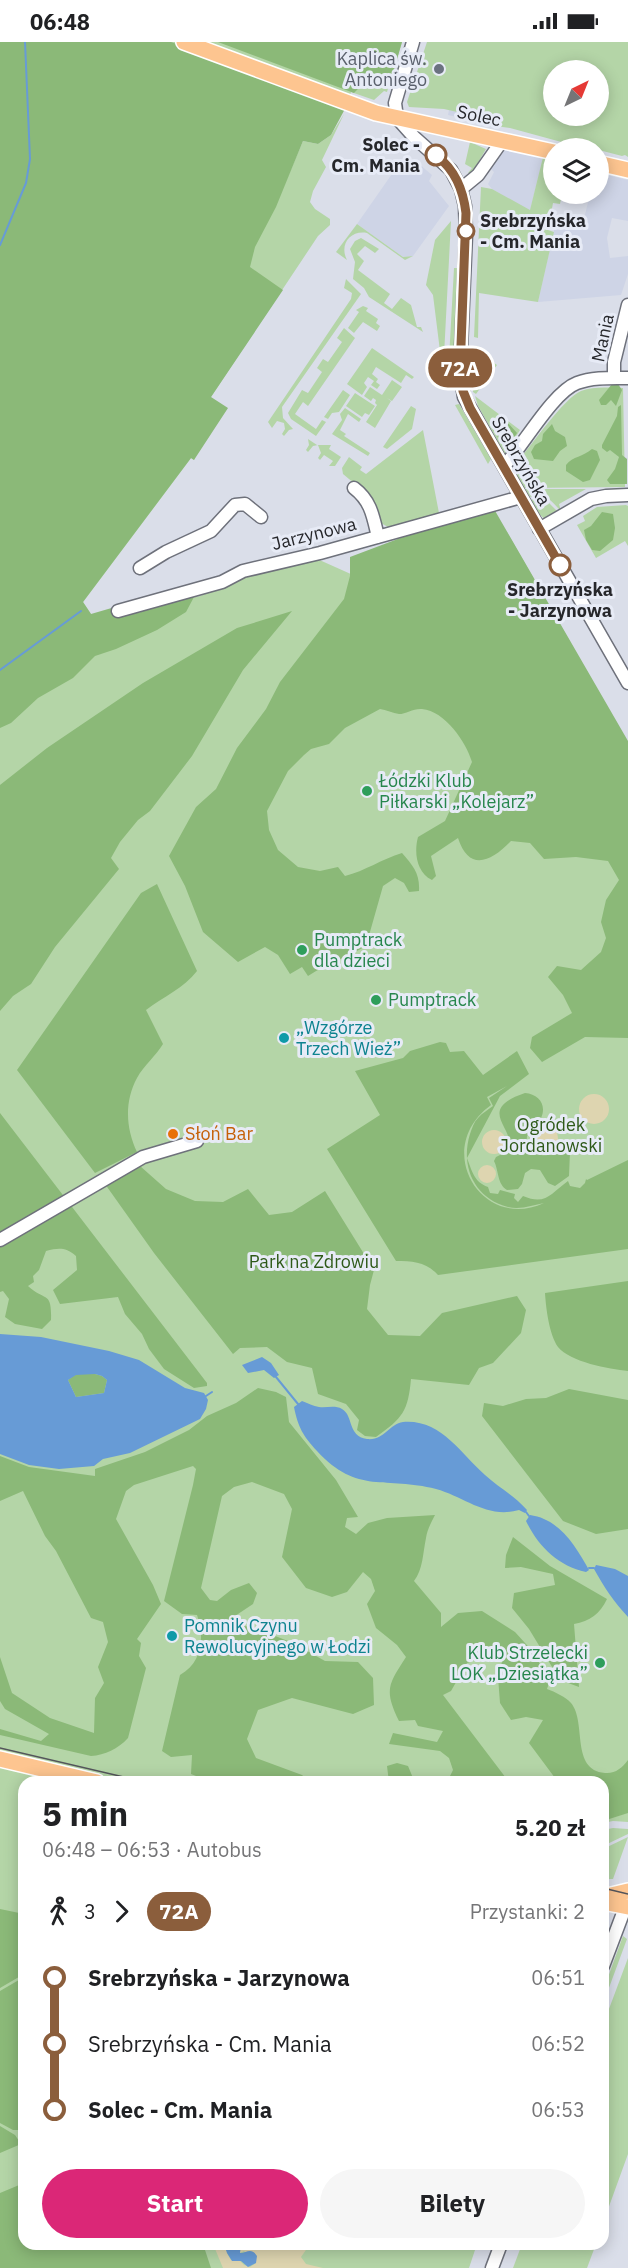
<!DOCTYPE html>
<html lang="pl">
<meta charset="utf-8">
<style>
body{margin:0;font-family:"IBM Plex Sans",sans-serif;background:#f6f6f6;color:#202124;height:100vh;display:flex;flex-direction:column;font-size:22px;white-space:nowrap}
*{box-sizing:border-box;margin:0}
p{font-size:20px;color:#757577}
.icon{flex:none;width:33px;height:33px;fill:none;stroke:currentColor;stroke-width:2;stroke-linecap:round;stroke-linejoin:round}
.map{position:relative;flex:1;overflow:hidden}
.panel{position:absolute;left:18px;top:1734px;width:591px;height:474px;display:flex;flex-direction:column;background:#fff;border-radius:18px;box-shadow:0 3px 15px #0003}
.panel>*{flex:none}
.badge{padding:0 12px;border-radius:20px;font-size:21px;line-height:39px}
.needle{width:39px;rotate:43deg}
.controls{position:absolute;left:543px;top:18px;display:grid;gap:12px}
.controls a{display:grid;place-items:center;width:66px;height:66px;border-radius:50%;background:#fff;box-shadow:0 3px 15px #0003;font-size:30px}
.map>.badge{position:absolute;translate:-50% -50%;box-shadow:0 0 0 3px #fff}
.legs{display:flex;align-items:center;gap:9px;height:66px;padding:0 24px;font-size:20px}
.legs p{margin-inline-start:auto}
.summary{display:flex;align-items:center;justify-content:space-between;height:102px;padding:0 24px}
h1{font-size:33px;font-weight:700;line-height:45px}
.primary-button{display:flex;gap:12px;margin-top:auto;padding:12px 24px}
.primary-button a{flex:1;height:69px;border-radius:36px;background:#db2777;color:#fff;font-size:24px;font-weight:700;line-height:69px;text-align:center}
.primary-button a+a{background:#f6f6f6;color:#202124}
ul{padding:0 24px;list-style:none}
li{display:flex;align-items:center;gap:21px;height:66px;font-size:22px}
li i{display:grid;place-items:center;width:9px;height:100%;margin:0 8px;background:currentColor}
li i::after{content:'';width:15px;height:15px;margin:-8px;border:4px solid;border-radius:50%;background:#fff}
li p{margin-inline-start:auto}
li:first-child i{background:linear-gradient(#0000 50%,currentColor 0)}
li:last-child i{background:linear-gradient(currentColor 50%,#0000 0)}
.status{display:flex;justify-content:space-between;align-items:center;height:42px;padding:0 30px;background:#fff;direction:ltr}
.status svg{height:16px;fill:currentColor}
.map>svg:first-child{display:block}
.built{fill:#ced4e6}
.green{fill:#b4d5a7;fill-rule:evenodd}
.forest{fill:#8bb978;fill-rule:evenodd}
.sand{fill:#ded5b0}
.water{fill:#679bd6;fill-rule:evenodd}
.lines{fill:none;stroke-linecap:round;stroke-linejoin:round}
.stream{stroke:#679bd6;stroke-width:2}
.minor-casing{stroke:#6e717b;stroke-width:15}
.major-casing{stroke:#fff;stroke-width:18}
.minor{stroke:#fff;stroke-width:12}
.major{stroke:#fdc590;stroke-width:15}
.tram{stroke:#54555b;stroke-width:1.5}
.line-1-casing{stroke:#fff;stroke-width:14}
.line-1{stroke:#8b5e3c;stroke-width:9}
.worship-dot{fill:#6b7280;stroke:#e7ebf6;stroke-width:2}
.stop-1-dot{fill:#fff;stroke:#8b5e3c;stroke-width:3}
.leisure-dot{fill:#2e9e5b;stroke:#e7ebf6;stroke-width:2}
.culture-dot{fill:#0f9aa8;stroke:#e7ebf6;stroke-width:2}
.food-dot{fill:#e8710a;stroke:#e7ebf6;stroke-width:2}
.labels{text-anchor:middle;stroke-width:6;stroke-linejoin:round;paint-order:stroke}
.worship-label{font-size:18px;fill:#5b616d;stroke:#e7ebf6;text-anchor:end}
.street-label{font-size:18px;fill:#26272b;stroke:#e7ebf6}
.stop-label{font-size:18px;font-weight:bold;fill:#26272b;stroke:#e7ebf6;text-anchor:end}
.leisure-label{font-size:18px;fill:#27864d;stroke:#e7ebf6;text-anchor:start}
.culture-label{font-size:18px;fill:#0d838f;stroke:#e7ebf6;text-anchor:start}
.park-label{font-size:18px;fill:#2e5a18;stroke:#e7ebf6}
.food-label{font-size:18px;fill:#c56008;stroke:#e7ebf6;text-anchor:start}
</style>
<div class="status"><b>06:48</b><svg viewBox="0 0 49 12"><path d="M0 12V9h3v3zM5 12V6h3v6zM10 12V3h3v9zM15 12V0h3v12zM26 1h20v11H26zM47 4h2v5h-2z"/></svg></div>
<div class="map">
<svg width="628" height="2226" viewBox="0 0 628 2226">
<rect width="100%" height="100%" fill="#dadee9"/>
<path class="built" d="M449,68L496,79L495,84L448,73Z
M508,107L543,115L530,169L492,147L488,142L494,130L491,127L505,108Z
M401,119L419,122L432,133L429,139L449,164L413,214L403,215L357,182Z
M599,131L628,138V179L612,176L607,196L610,216L628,214V232L621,253L538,260L557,175L583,181L590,152H598Z"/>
<path class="green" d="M0,0H402L387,50L384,49L374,58L351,50L349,56L283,99L275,165L303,99L318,102L331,93L344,72L322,118L326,125L313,149L310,160L315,167L330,177V183L318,194L211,355L194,418L191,416L83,560L97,581L155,563L200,554L244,536L315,516L353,533L507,490L628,701V1780L613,1779L603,1781V1740H24V2202H477L469,2226H0Z
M427,0H628V115L625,113L622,114L599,108L598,106L569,101L568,99L565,101L510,86L495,84L496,79L444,67L409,65L407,60ZM554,28H598V74H554Z
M470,100L486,107L472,131H468L472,126L465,122Z
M543,115L553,118L554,152H562L560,162L553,161L548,188L554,190L538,260L479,251L478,296L474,295L481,145L492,147L530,168Z
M451,179L443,333L433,253L426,243L435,198Z
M357,182L403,215L413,214L405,218L367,191C350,188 339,203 347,218L336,210Z
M361,196L379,207L375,211L365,204L357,212L364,219L358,228L390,252L384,261L392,267L401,256L411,263L417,285H421L423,290L369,255L364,246L353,237L355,220L350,207L355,199Z
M454,226H459L454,331L451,335H448Z
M346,237L361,252L282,365L283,376L293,387L289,388L284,394L282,392L285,387L284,381L277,379L272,386L268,380L351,257L352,251L344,246Z
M363,264L368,266L366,269L378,277L376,281L380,284L377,289L363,280L354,291L348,286L359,270L356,268Z
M344,286L355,296L308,364L303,360L295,372L316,387L322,378L326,380L316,394L291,377L288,371L302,348L308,351L322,330L317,326L323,317L328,320L342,300L337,296Z
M474,304H478V309L497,323L476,352L473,350Z
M372,306L414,335L412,337L406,333L401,341L376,325L372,332L378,337L376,340L380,343L377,347L371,343L374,339L368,335L364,341L367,345L362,353L347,342Z
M392,338L402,345L392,359L387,356L391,359L375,386L366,380L377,363L375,361L376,358L373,356L371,359L364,354L370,345L382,353Z
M623,346L625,445L524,446L515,429L516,422C529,406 565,355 581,349C594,344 610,346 623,346Z
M343,348L350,353L339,370L332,371L328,377L324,375Z
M355,351L375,364L369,373L365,371L362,375L346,364Z
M475,354L520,388L505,412L478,364Z
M459,362L491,417L488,422L455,363Z
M411,364L416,367L412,387L387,407L383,405Z
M345,366L361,377L359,380L348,372L340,388L346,392L344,394L370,411L368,414L332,392L342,378L340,372Z
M423,388L439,471L388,485L381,481L373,457L343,432L342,426L349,415L362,425L360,428L366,432Z
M308,397L317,403H331L329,407L341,415L335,424H329L333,419L324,413L320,418L318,416L321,411L318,403L313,404L308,410L306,408L309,403Z
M525,447H586L559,462L561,469C551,459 545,449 530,455Z
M538,455L544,456L559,471L545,477L540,473L531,458Z
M626,463L628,464V504L625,499L596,516L577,483L585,479L583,474L597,465Z
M613,1786L628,1787V1792L603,1804V1788Z
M628,1795L613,1837H603V1807Z
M623,1894L627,1897L603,1962V1949Z
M628,1916V2112L603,2181V1983Z
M522,2202H596L587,2226H513Z"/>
<path class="forest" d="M0,0H171L346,65L331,93L318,102L303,99L276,165L255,205L250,225L283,248L211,355L228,366L194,418L191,416L83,560L91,572L115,565L121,571H139L163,559L194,555L186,570L157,588L116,607L95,614L73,636L38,656L11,681L0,686Z
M218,0H402L391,38L384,42C366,39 368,37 354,51Z
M612,342H618L622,348L616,364L611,358L606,363H601L599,358Z
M621,363L622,413L627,417V442H610L607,438L615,427L619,415L610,408L607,410L602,406V403L617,374L618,365Z
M499,378L507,380L517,391L510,401L504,404L494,389L493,382Z
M552,382L555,389L565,395L567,404L560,409L553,419L534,417L531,410L535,403L542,399L543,392Z
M592,407L597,409L600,418L590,438L583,440L566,429V423C573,414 583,415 592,407Z
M494,467L628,699V996L585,995L542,1020L530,1006L532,995L572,971L563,953L548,935L557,924L581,928L601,910L606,896L601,880L606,858L619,838L608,819L576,815L544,817L530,801L511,799C491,820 469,830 458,796L431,814L436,834L432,838C416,830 414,810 418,795L445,779L472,720C466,700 445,669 422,667C414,666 406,672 399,672C393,671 386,668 380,667L345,686L329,702L311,707L304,713L288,729L267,769L269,788L278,808L298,825L320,829L338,825L345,834C365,829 382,817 402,811C413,824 420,831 419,849L409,850L404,841L395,836L383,844L366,904C347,915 326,922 308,934L302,925L290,932L278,913L265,905L238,920L203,890L185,844L169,814L196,765L216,747L237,706L266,667L280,640L344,557L350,534V515L403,495Z
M602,470L613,472L615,486L613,498L600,509L592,508L586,498L584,488L591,484Z
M292,569L243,628L192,714L150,769L138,778L120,800L111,816L119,827L55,905L31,942L13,954L0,969V743L47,706L143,641L237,586Z
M157,842L197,929C184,946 163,955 146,968L163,1002C156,1014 144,1023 137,1036C124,1060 126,1087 137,1110L95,1131L17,1028L141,851Z
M440,1000L446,1001L450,1010L464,1009L483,1033L517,1009L529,1032L500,1054L467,1116C472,1129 474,1140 488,1145L490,1151L498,1152L500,1148L515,1152L514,1156L518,1160L523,1154C546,1164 551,1151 568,1139L570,1144L580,1146L585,1141L586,1137L587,1138L628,1118V1207L438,1233C426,1220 413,1219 396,1219L327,1107L380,1073L355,1029L403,1016L410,1009ZM507,1044L489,1056L493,1064C488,1068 482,1071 478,1076C474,1080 472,1086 470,1092C460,1124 474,1156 508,1165C521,1168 533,1163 544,1161C482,1190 431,1107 491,1063L487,1055Z
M525,1051C539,1052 547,1063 541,1076C533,1085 525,1089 527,1102C538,1116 548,1117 561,1105H565L570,1110L569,1134L555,1144L548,1141L540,1128L531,1127L525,1131L522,1142L518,1147L507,1148C497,1142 499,1129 494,1119L496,1115L506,1110C522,1088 471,1069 525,1051Z
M0,1071L207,1341V1344L194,1346L164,1327L149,1307L142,1292L125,1272L118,1255L60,1262L53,1248L77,1228L76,1214C65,1205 59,1206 46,1209L39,1228L33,1234L34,1240L28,1244C45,1260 52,1248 51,1278L42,1287L15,1282L5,1275L9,1257L3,1249L0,1250Z
M140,1124L166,1147L195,1159L223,1160L248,1147L269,1173L292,1170L325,1149L374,1228L370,1243L367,1267L388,1293L420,1294L442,1271L517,1254L526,1268L521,1291L493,1321L479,1326L469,1343L411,1337C408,1369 403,1376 376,1395L365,1394L357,1388L359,1378L346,1362L318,1352L312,1326L287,1320L267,1305L240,1306L233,1312L154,1211L105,1142Z
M628,1239V1329C609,1327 570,1320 558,1305C549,1292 546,1266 545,1251Z
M76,1332H95L102,1334L107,1338L104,1351L76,1355L68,1338Z
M258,1346L276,1350L286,1355L289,1380L336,1438L358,1475L347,1476L345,1485L356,1492L368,1481L387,1476L435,1473C431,1481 427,1488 426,1496C423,1510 423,1528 414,1539L441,1571V1585L458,1571L482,1569L515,1590L535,1612L549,1641L547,1647C555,1650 566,1655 571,1661C587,1680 570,1728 605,1731C615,1732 622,1726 628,1718V1771L603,1779V1740H558L529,1701L543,1678L526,1675L511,1678L500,1661L498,1635L503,1616L489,1613L467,1621L451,1649L443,1653L509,1740H447L453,1728L449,1716L440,1709L389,1702L393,1691L437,1700L443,1689L418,1684L415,1678L399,1679C384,1648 388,1643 406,1615L397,1603L376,1586L367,1562L375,1549L371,1537L363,1530L347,1550L332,1555L306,1546L282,1515L292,1467L284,1452L252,1440L234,1445L222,1454L201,1546L210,1558L217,1559L231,1548L249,1541L257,1551L253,1562L232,1576L234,1582L255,1586L293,1601L325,1619L358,1620L373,1636L374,1663L353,1672L292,1656L258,1668L247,1697L256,1716L302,1733L310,1740H211L191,1732L192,1713L171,1715L162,1709L180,1633C202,1621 205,1595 197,1573L182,1572L164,1559L193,1443L196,1427L193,1424L134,1443L126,1449L116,1477L153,1543L161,1562L137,1597L141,1601L139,1614L146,1626L128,1696C118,1707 105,1713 91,1714L0,1693V1687L41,1699L49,1692L5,1667L0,1659V1615L12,1651L50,1676L94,1691L95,1656L104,1641L98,1625L108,1600L103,1580L91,1576L56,1509L45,1494L23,1449L0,1459V1414L29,1425L95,1434V1427L145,1410L189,1388L207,1374L236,1361Z
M569,1347L628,1358V1487L596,1492L563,1479L482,1374L484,1361L503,1364L526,1357L546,1356Z
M513,1495L550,1524L607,1557C600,1572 590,1579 574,1582L579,1645L560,1638L529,1587L512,1566L514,1551L555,1543L553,1532L521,1525L505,1526L506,1513Z
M397,1721L408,1724L413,1736L418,1740H389L387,1724Z
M0,1867L24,1872V1932L0,1946Z
M24,1935V2078L19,2088H13L0,2081V1949Z
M0,2084L15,2093L21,2102L0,2111Z
M24,2141V2202H203L211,2226H0V2151Z"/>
<path class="sand" d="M579 1067a15 15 0 1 1 30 0a15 15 0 1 1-30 0Z
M530 1097a14 14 0 1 1 28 0a14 14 0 1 1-28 0Z
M482 1100a12 12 0 1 1 24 0a12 12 0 1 1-24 0Z
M478 1132a9 9 0 1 1 18 0a9 9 0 1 1-18 0Z
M213,2202L226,2203L227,2211L231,2218L240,2219L244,2223L250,2225L256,2221L244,2209L240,2211L241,2202H307L308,2205L301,2215L306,2222L323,2226H223Z"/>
<path class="water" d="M0,1292L41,1295L109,1309L139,1318L185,1346L204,1351L208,1358L206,1367L200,1377L130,1411L103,1417L94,1424L59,1427L29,1423L0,1412ZM95,1332L102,1334L107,1338L104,1351L76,1355L68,1338L76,1333Z
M262,1315L271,1321L279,1333L274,1336L264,1328L248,1331L242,1323Z
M302,1359C308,1361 313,1364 319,1365C327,1366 335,1363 342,1367C354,1374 347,1394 367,1397C384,1399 389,1382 403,1380C441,1377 460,1411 485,1433C499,1446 514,1453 527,1468L525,1471L519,1468C487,1477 465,1455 436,1447C386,1434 357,1453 317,1409C303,1394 298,1385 294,1365Z
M530,1473C560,1477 576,1505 589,1528L586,1530C558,1524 538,1504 526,1479Z
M596,1523L615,1527L628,1534V1575C614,1560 604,1545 594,1527Z
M224,2202H241L240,2211C247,2211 251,2205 257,2214L256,2221L248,2225L241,2219H232L227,2211Z"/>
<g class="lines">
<path class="stream" d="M0,203L26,141L30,117L25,0
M0,628L81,569
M276,1335L298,1362
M206,1354L212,1350
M526,1470L529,1474
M589,1526H594"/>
<defs>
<path id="minor" d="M413,0L395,61L397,76L414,95L451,128L461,147L465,164L466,192L460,330L464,355L628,641
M461,147L478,133L502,99
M614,336V320L628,263
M504,424C523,404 553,350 577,341C593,335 611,336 628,336
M354,446C371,459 373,474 378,495
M539,487L591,457L606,454L628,453
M140,526L166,510L211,489L235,463L245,462L261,475
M118,569L222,540L243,529L320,511L521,455
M0,1198L143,1115L197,1099
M603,1924L628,1858
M492,2226L501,2202"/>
<path id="major" d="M184,0L376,71L554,110
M598,121L628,128
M0,1717L97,1740
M603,1855L628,1849
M603,1860L628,1865"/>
</defs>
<use href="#minor" class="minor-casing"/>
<use href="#major" class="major-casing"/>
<use href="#minor" class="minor"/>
<use href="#major" class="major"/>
<path class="tram" d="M0,1706L145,1740
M603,1846L628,1852"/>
</g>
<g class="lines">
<defs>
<path id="line-1" d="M436,113C455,128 463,147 466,171L460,330L463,349L470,366L560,523"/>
</defs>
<use href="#line-1" class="line-1-casing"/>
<use href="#line-1" class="line-1"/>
</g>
<circle class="worship-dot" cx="439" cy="27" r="6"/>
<g class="stop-1-dot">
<circle cx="436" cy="113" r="10"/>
<circle cx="466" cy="189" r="8"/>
<circle cx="560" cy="523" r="10"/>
</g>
<g class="leisure-dot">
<circle cx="367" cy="749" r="6"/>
<circle cx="302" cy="908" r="6"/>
<circle cx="376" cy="958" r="6"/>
<circle cx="600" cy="1621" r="6"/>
</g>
<g class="culture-dot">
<circle cx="284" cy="996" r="6"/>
<circle cx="172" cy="1594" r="6"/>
</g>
<circle class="food-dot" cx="173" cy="1092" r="6"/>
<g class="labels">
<g class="worship-label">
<text x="427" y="23">Kaplica św.<tspan x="427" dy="21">Antoniego</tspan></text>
</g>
<g class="street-label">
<text transform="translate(479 74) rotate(12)" y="6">Solec</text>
<text transform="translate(603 296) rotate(-78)" y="6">Mania</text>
<text transform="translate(521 419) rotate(60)" y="6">Srebrzyńska</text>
<text transform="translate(314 492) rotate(-14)" y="6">Jarzynowa</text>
</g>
<g class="stop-label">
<text x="420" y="109">Solec -<tspan x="420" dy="21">Cm. Mania</tspan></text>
<text x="480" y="185" text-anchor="start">Srebrzyńska<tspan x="480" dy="21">- Cm. Mania</tspan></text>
<text x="560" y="554" text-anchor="middle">Srebrzyńska<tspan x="560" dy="21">- Jarzynowa</tspan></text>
</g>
<g class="leisure-label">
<text x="379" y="745">Łódzki Klub<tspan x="379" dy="21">Piłkarski „Kolejarz”</tspan></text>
<text x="314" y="904">Pumptrack<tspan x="314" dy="21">dla dzieci</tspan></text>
<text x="388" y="964">Pumptrack</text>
<text x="588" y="1617" text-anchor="end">Klub Strzelecki<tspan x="588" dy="21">LOK „Dziesiątka”</tspan></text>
</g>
<g class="culture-label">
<text x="296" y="992">„Wzgórze<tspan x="296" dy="21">Trzech Wież”</tspan></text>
<text x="184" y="1590">Pomnik Czynu<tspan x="184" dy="21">Rewolucyjnego w Łodzi</tspan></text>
</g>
<g class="park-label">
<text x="551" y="1089">Ogródek<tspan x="551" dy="21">Jordanowski</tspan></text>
<text x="314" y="1226">Park na Zdrowiu</text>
</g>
<g class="food-label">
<text x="185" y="1098">Słoń Bar</text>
</g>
</g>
</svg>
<div class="controls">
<a><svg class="needle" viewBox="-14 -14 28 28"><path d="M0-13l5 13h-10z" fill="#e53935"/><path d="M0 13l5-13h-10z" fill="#757577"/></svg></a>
<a><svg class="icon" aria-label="layers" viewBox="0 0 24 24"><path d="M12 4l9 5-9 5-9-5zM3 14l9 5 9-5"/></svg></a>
</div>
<b class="badge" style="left:460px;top:326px;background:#8b5e3c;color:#fff">72A</b>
<section class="panel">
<div class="summary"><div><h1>5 min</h1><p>06:48 – 06:53 · Autobus</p></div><b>5.20 zł</b></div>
<div class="legs"><svg class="icon" aria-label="walk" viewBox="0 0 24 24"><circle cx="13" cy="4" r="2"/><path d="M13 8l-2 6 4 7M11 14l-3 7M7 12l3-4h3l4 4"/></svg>3<svg class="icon" aria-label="forward" viewBox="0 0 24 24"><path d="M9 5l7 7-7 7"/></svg><b class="badge" style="background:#8b5e3c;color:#fff">72A</b><p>Przystanki: 2</p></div>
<ul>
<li><i style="color:#8b5e3c"></i><b>Srebrzyńska - Jarzynowa</b><p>06:51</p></li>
<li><i style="color:#8b5e3c"></i><span>Srebrzyńska - Cm. Mania</span><p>06:52</p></li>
<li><i style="color:#8b5e3c"></i><b>Solec - Cm. Mania</b><p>06:53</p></li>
</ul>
<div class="primary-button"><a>Start</a><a>Bilety</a></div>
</section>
</div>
